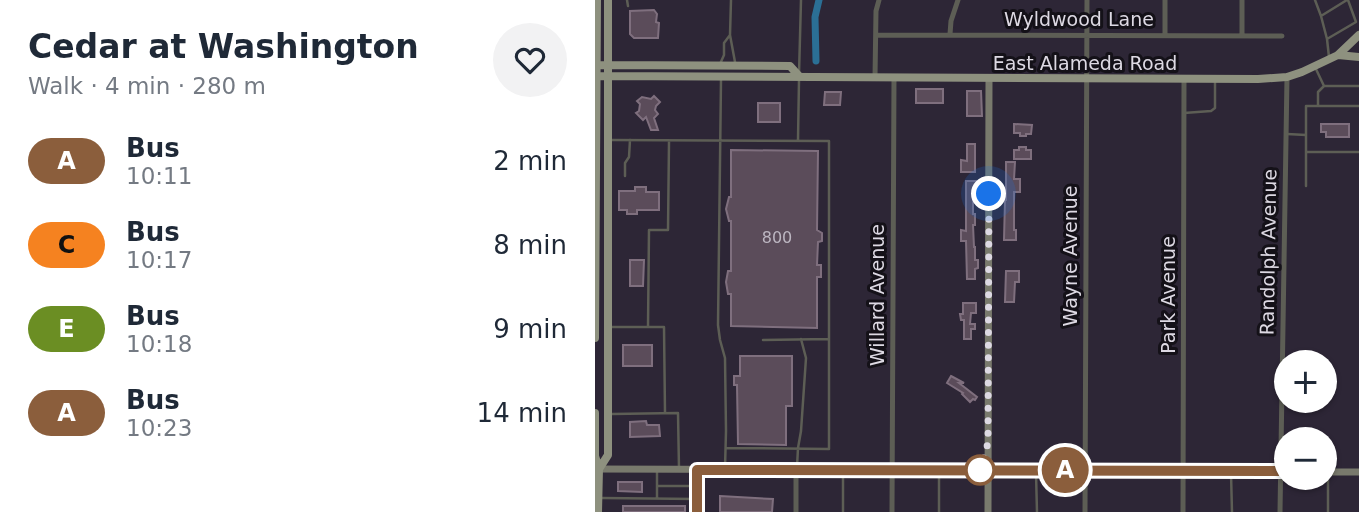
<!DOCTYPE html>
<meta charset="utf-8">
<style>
body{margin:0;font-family:"DejaVu Sans",sans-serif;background:#f2f2f3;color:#1f2937;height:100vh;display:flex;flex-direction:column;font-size:26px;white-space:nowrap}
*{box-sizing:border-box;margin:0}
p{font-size:23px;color:#747a83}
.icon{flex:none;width:38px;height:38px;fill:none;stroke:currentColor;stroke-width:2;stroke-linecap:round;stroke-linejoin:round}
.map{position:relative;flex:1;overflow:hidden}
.drawer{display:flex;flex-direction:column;background:#fff;width:595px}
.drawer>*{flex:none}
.badge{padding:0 14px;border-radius:23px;font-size:24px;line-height:46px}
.fabs{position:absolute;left:679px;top:350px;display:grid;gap:14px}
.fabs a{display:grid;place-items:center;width:63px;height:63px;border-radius:50%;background:#fff;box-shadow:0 2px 5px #0004;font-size:35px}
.you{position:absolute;width:35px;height:35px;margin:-18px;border:5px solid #fff;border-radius:50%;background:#1a73e8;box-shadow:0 0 0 10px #1a73e833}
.map>.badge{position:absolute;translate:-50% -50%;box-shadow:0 0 0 4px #fff}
.round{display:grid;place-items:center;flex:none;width:74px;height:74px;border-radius:37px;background:#f2f2f3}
.summary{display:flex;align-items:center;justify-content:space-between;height:119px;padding:0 28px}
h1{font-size:33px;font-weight:700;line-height:52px}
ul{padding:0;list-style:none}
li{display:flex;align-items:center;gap:21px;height:84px;padding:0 28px}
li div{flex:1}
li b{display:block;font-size:26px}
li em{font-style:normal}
li .badge{min-width:77px;font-weight:700;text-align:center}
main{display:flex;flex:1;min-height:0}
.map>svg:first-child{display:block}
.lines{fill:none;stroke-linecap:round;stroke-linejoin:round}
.canal{stroke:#2b6f95;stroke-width:7}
.building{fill:#5b4c5a;stroke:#7f6f7e;stroke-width:2}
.lane{stroke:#5d5e55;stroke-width:2.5}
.street{stroke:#5d5e55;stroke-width:5}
.secondary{stroke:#797a6d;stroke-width:7}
.primary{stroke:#8e917f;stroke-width:8}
.line-casing{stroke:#fff;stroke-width:16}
.line{stroke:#8b5e3c;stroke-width:10}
.walk{stroke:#ddd9e3;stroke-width:7;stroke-dasharray:0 12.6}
.stop-dot{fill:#fff;stroke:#8b5e3c;stroke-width:3.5}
.labels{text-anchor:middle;stroke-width:6;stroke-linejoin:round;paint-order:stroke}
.number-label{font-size:16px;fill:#bcb6c1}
.street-label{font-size:19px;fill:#ddd9e3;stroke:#141118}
</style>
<main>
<section class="drawer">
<div class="summary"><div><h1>Cedar at Washington</h1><p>Walk · 4 min · 280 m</p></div><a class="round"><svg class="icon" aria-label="heart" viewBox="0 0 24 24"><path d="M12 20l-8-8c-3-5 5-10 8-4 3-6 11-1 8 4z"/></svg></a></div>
<ul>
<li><span class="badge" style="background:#8b5e3c;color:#fff">A</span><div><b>Bus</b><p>10:11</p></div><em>2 min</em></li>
<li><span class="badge" style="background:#f58220;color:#111">C</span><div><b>Bus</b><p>10:17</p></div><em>8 min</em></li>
<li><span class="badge" style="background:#6b8e23;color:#fff">E</span><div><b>Bus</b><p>10:18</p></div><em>9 min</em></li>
<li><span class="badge" style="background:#8b5e3c;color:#fff">A</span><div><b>Bus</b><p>10:23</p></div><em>14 min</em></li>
</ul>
</section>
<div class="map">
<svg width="764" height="512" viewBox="0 0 764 512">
<rect width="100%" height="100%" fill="#2d2636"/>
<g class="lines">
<path class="canal" d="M221,61L220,17L224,0"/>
</g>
<path class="building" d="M59,10L62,14L61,22L64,23L63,38H39L35,34V11Z
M321,89H348V103H321Z
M372,91H386L387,116H372Z
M230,92H246L245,105H229Z
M59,96L65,102L61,106L60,110L63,114L59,118L63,130H56L51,117L48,120L41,113L44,111L45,104L42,101L47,97L56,99Z
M163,103H185V122H163Z
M419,124L437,125L436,134H431V136H425V133H419Z
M726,124H754V137H731V132H726Z
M372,144H380V172H366V160L372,161Z
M424,147H431V150H436V159H419V150H424Z
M136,150L223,151L222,230L227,233V241L223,242L222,265H226V277H222V328L136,326V294H133L131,282L133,271H136V221H134L131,209L134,197H136Z
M411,162H420L419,179H425V192H419V230H421V240H409L410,200H411Z
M371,181H381L380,192H378V214H380V225H378L379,247H380V260H383V268L380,269V279H372L371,241H366V230L371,231Z
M40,187H51V192H64V210H42V214H32V210H24V191H40Z
M35,260H49L48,286H35Z
M411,271H424V282H420L419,302H410Z
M368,303H381V313H376L375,324H380V329H376V339H369V320H366L365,314H368Z
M28,345H57V366H28Z
M145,356H197V406H191V445L143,444L142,385H139V376H145Z
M356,376L369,383H364L382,397L380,400L378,399L375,402L367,394L368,393L352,383Z
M51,421L52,425H64L65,436L35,437V422Z
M23,482H47V492L23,491Z
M125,496L178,499L177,512H125Z
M28,506H90V512H28Z"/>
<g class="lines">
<path class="lane" d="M32,0L33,6
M136,0L135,35L140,62
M720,0L726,16
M732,39L761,22L753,0
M734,57L732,39L726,16L752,0
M125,64L129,55V43L135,35
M720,67L729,86
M204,74L206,0
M126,80L123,325L125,340L130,358L131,431L130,468
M729,86L723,92V106H764
M729,86H764
M589,113L616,111L620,108V80
M692,134L711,135V106H723
M711,135V186
M15,140L234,141V449L131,448
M203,140L204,80
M711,152H764
M30,176V163L34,157L35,140
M15,327H69L70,413
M53,327L54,230H73L74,142
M168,340L234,339
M17,414L83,413L84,469
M202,467L203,448L206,431L211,358L206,339
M344,470V512
M441,473L442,512
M636,473L637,512
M62,486H102
M7,498L101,499
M62,498V470
M248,512V470
M733,512V475"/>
<path class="street" d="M355,34L356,21L363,0
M281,35L687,36
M570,35V0
M647,36V0
M280,77L281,11L284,0
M102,470V512
M201,512V470
M297,512L299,77
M490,512L492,0
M588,512L589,79
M685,512L692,77"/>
<path class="secondary" d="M0,469L691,471
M730,472H764
M393,512L394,78"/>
<path class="primary" d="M743,55L764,57
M1,65L195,66L204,76
M1,76L663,79L692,77L707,72L743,55L764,35
M0,338L2,0
M0,413V456L4,469L3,512
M4,469L13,455V0"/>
</g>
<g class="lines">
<defs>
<path id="line" d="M102,512V470L691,471"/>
</defs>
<use href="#line" class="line-casing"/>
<use href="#line" class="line"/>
<path class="walk" d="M385,470L393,443L394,194"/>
</g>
<circle class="stop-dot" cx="385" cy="470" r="14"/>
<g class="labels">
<g class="number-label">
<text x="182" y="243">800</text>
</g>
<g class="street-label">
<text x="484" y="26">Wyldwood Lane</text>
<text x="490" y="70">East Alameda Road</text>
<text transform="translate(673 252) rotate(-89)" y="7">Randolph Avenue</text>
<text transform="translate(475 256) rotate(-90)" y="7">Wayne Avenue</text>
<text transform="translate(282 295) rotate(-90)" y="7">Willard Avenue</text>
<text transform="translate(573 295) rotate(-90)" y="7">Park Avenue</text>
</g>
</g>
</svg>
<div class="fabs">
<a>+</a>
<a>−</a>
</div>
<div class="you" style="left:394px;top:194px"></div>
<b class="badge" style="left:470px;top:470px;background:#8b5e3c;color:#fff">A</b>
</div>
</main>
